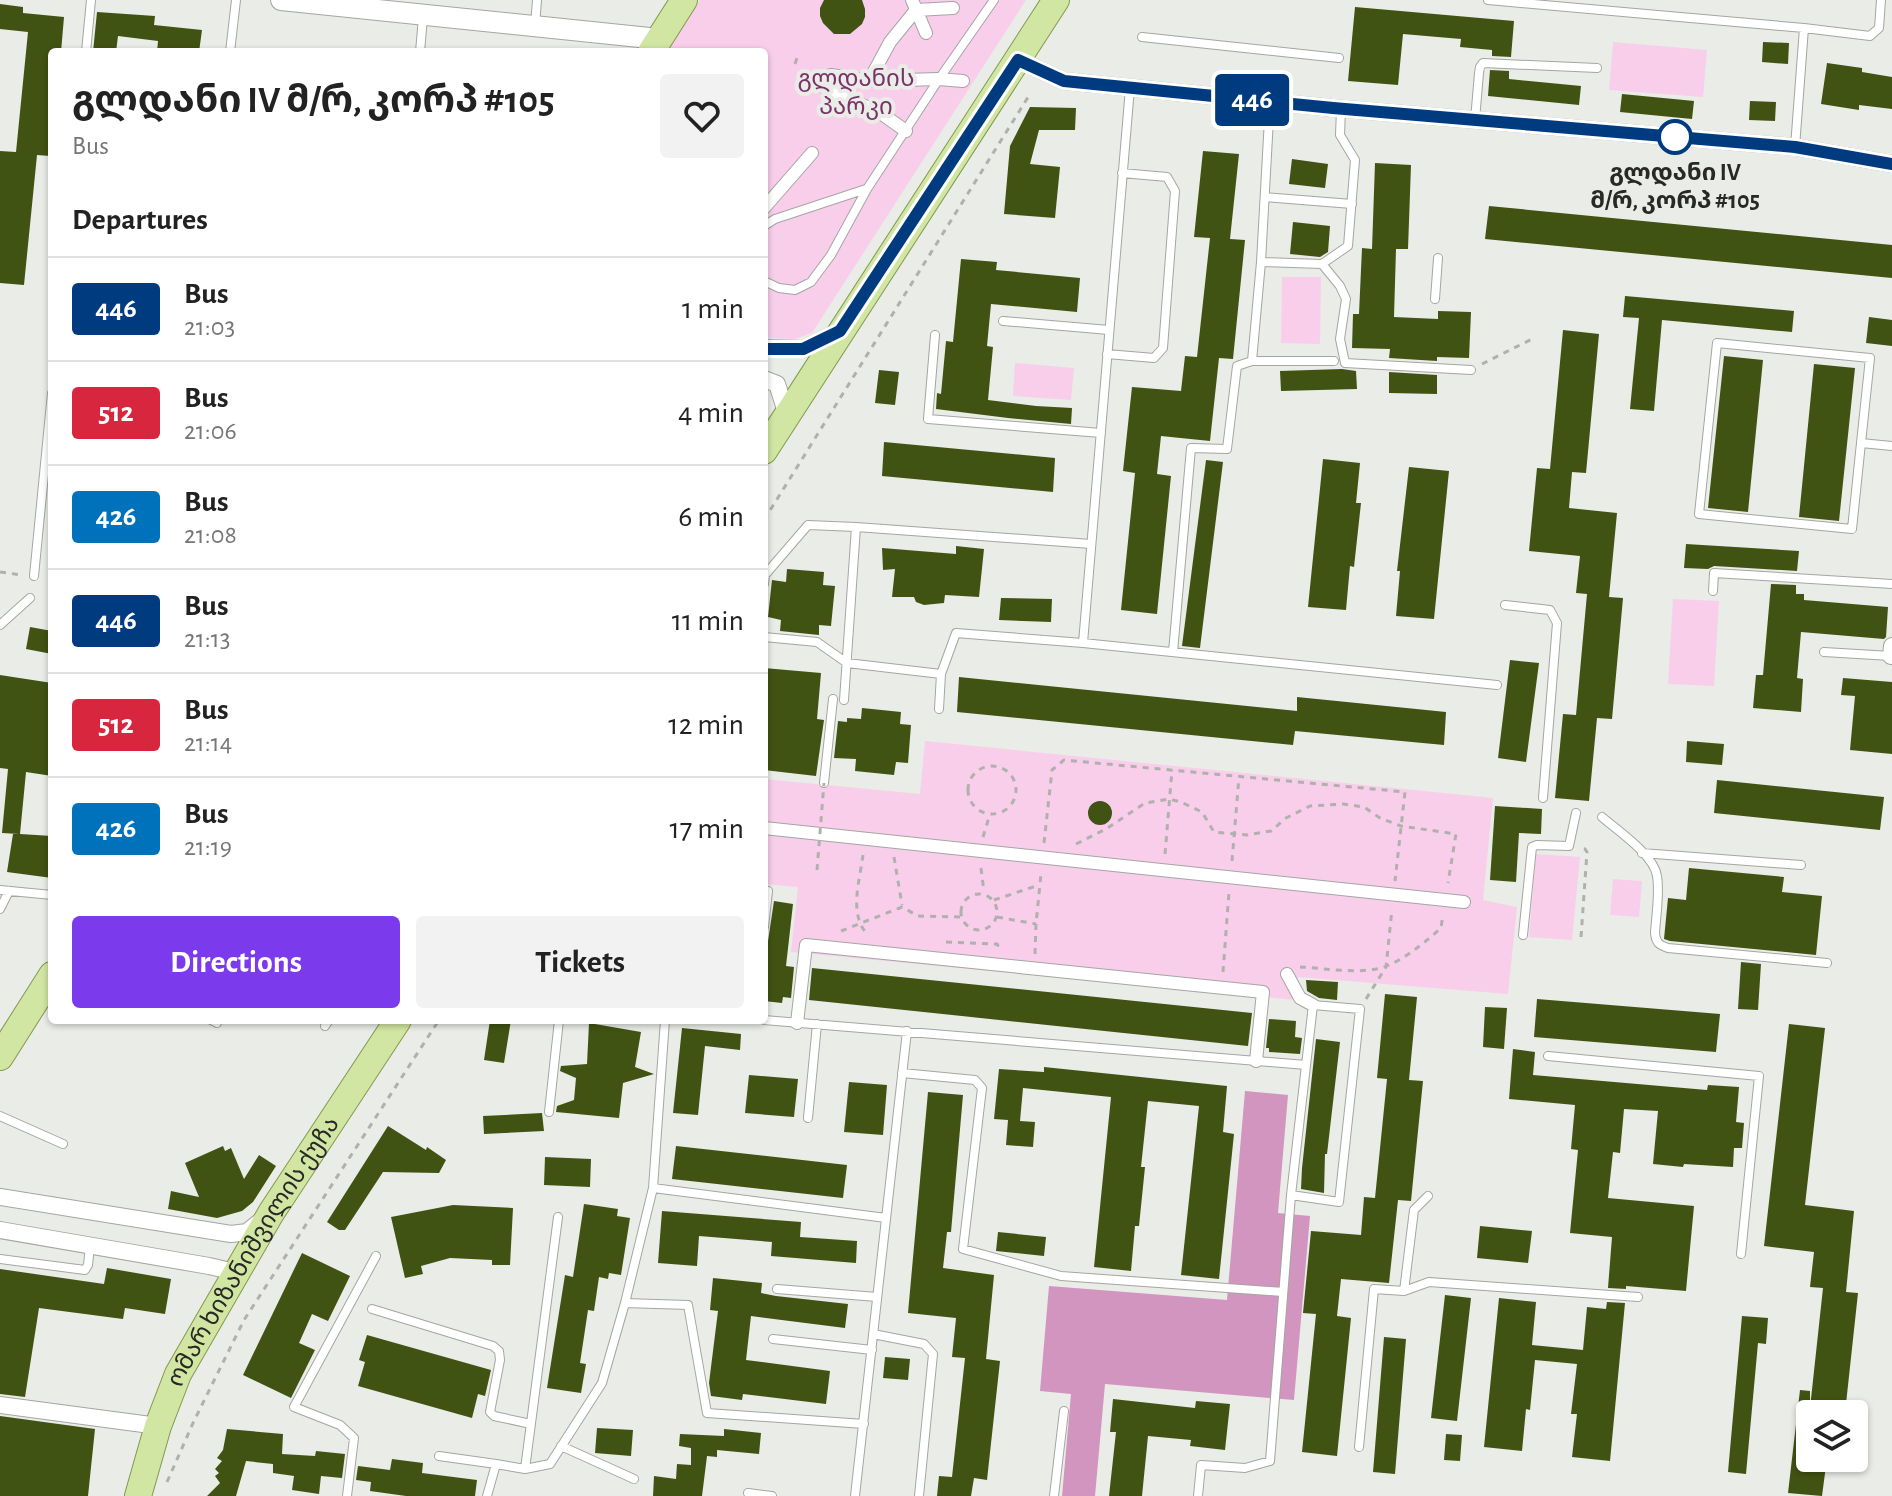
<!DOCTYPE html>
<meta charset="utf-8">
<style>
body{margin:0;font-family:"Alegreya Sans","Noto Sans Georgian",sans-serif;background:#f2f2f2;color:#222;height:100vh;display:flex;flex-direction:column;font-size:30px;white-space:nowrap}
*{box-sizing:border-box;margin:0}
p{font-size:26px;color:#767676}
.icon{flex:none;width:44px;height:44px;fill:none;stroke:currentColor;stroke-width:2;stroke-linecap:round;stroke-linejoin:round}
.map{position:relative;flex:1;overflow:hidden}
.side{position:absolute;left:48px;top:48px;width:720px;height:976px;display:flex;flex-direction:column;background:#fff;border-radius:8px;box-shadow:0 2px 6px #0004}
.side>*{flex:none}
.badge{padding:0 16px;border-radius:6px;font-size:28px;line-height:52px}
.fabs{position:absolute;left:1796px;top:1400px;display:grid;gap:16px}
.fabs a{display:grid;place-items:center;width:72px;height:72px;border-radius:8px;background:#fff;box-shadow:0 2px 6px #0004;font-size:40px}
.map>.badge{position:absolute;translate:-50% -50%;box-shadow:0 0 0 4px #fff}
h2{padding:0 24px;font-size:30px;line-height:72px}
.round{display:grid;place-items:center;flex:none;width:84px;height:84px;border-radius:8px;background:#f2f2f2}
.head{display:flex;align-items:center;justify-content:space-between;height:136px;padding:0 24px}
h1{font-size:38px;font-weight:700;line-height:60px}
.primary-button{display:flex;gap:16px;margin-top:auto;padding:16px 24px}
.primary-button a{flex:1;height:92px;border-radius:8px;background:#7c3aed;color:#fff;font-size:32px;font-weight:700;line-height:92px;text-align:center}
.primary-button a+a{background:#f2f2f2;color:#222}
ul{padding:0;list-style:none}
li{display:flex;align-items:center;gap:24px;height:104px;padding:0 24px;border-top:2px solid #e0e0e0}
li div{flex:1}
li b{display:block;font-size:30px}
li em{font-style:normal}
li .badge{min-width:88px;font-weight:700;text-align:center}
.map>svg:first-child{display:block}
.green{fill:#f9ceeb}
.forest{fill:#d295bf}
.building{fill:#415312}
.lines{fill:none;stroke-linecap:round;stroke-linejoin:round}
.service-casing{stroke:#a4a6a1;stroke-width:10}
.pedestrian-casing{stroke:#a4a6a1;stroke-width:14}
.minor-casing{stroke:#a4a6a1;stroke-width:18}
.tertiary-casing{stroke:#a4a6a1;stroke-width:22}
.primary-casing{stroke:#82994e;stroke-width:28}
.path{stroke:#b0b1ad;stroke-width:3;stroke-dasharray:6 6;stroke-linecap:butt}
.service{stroke:#fff;stroke-width:8}
.pedestrian{stroke:#fff;stroke-width:12}
.minor{stroke:#fff;stroke-width:16}
.tertiary{stroke:#fff;stroke-width:20}
.primary{stroke:#d1e6a2;stroke-width:26}
.path-bridge{stroke:#b0b1ad;stroke-width:3;stroke-dasharray:6 6;stroke-linecap:butt}
.line-casing{stroke:#fff;stroke-width:18}
.line{stroke:#003b80;stroke-width:12}
.stop-dot{fill:#fff;stroke:#003b80;stroke-width:4}
.labels{text-anchor:middle;stroke-width:8;stroke-linejoin:round;paint-order:stroke}
.park-label{font-size:24px;fill:#7a3268;stroke:#eaece7}
.stop-label{font-size:24px;font-weight:bold;fill:#282926;stroke:#eaece7}
.street-label{font-size:24px;fill:#282926;stroke:#eaece7}
</style>
<div class="map">
<svg width="1892" height="1496" viewBox="0 0 1892 1496">
<rect width="100%" height="100%" fill="#eaece7"/>
<path class="green" d="M700,0H1026L812,333L795,339L764,338V52H667Z
M1613,42L1707,50L1703,97L1609,90Z
M1282,277H1321L1320,344L1281,343Z
M1015,363L1074,368L1071,400L1013,396Z
M1673,599L1719,601L1714,686L1668,684Z
M925,741L1493,798L1483,900L1517,907L1508,994L1298,977L1295,1000L791,952L798,887L764,884V779L920,794Z
M1536,854L1580,857L1572,940L1529,937Z
M1613,879L1642,881L1639,917L1610,915Z"/>
<path class="forest" d="M1245,1091L1288,1095L1278,1213L1310,1216L1294,1400L1105,1384L1095,1496H1062L1071,1394L1040,1391L1049,1286L1227,1300Z"/>
<path class="building" d="M824,0H862L865,9V17L862,24L850,34H834L823,23L820,16V8Z
M0,4L23,7V13L64,17L61,52H52L50,156L37,155L24,285L0,283V151L16,152L28,32L0,29Z
M1355,7L1514,21L1511,57L1492,56V50L1460,47L1461,39L1403,34L1398,85L1348,81Z
M97,12L155,16L154,25L202,30L199,52H157L158,41L118,36L116,52H93Z
M1763,42L1789,43L1788,64L1762,62Z
M1827,63L1862,68V72L1892,77V109L1859,105V110L1821,104Z
M1490,70L1509,71V79L1581,86L1579,105L1488,96Z
M1622,94L1694,101L1692,119L1620,112Z
M1750,101L1776,102L1775,121L1749,120Z
M1030,107L1076,108L1075,130H1039L1030,164L1060,167L1055,218L1004,214L1010,146Z
M1203,151L1239,154L1230,239L1245,240L1233,359L1219,358L1210,441L1161,436L1157,474L1171,476L1157,614L1121,610L1135,473L1123,471L1132,387L1181,391L1185,356L1197,357L1210,238L1194,237Z
M1292,159L1328,164L1325,188L1289,184Z
M1375,163L1411,165L1408,249H1396L1394,317L1438,319V311L1471,312L1469,358L1437,357V361L1389,358L1390,349L1352,348L1353,314H1359L1362,248L1372,249Z
M1489,206L1892,245V278L1485,239Z
M1293,222L1330,226L1328,252L1320,257L1290,254Z
M961,259L997,262L996,270L1080,278L1077,312L991,304L987,346L993,347L988,400L1036,406L1072,408L1071,424L1008,418L936,409L937,393L941,394L946,341L953,342Z
M1625,296L1794,311L1792,332L1662,320L1654,411L1630,409L1639,318L1623,317Z
M1869,317L1892,320V346L1866,343Z
M1563,330L1599,334L1586,473L1572,472L1569,508L1617,513L1609,597L1623,598L1612,719L1597,718L1589,801L1555,798L1563,714L1576,715L1587,594L1576,593L1580,556L1529,551L1537,468L1550,469Z
M1724,356L1763,360L1748,512L1708,508Z
M1814,364L1855,368L1839,521L1799,517Z
M1342,369L1356,371L1357,389L1281,391L1280,371Z
M879,370L899,372L895,405L875,403Z
M1389,372L1437,375V394L1389,393Z
M884,442L1055,458L1053,492L882,476Z
M1323,459L1360,463L1356,503H1361L1354,567L1350,566L1346,610L1308,607Z
M1206,460L1223,462L1200,648L1182,646Z
M1409,467L1449,471L1434,619L1396,616L1400,571H1397Z
M1686,544L1799,551L1797,571L1714,566L1708,569L1684,568Z
M956,546L984,549L979,597L945,595L944,603L924,605L916,602L914,597H892L895,569L883,570L882,548L956,554Z
M787,569L824,572L823,585L835,586L831,626L819,625V635L780,631L781,620L768,617L772,580L786,582Z
M1771,584L1796,585V594H1804V600L1888,607L1886,637L1884,639L1801,632L1797,678L1803,679L1801,712L1753,708L1756,675H1763Z
M1001,598L1052,599L1051,622L999,620Z
M30,627L52,631V654L26,649Z
M1510,660L1539,663L1526,762L1498,758Z
M764,668L821,673L817,719L824,720L816,776L764,770Z
M0,675L52,683V776L26,772L20,834L52,836V878L7,872L13,834H19L2,833L8,769L0,768Z
M959,677L1297,711V697L1446,712L1444,745L1295,731L1293,745L957,712Z
M1843,678L1892,682V754L1850,750L1855,696L1841,695Z
M862,708L901,712L900,724L911,725L908,763L896,762L894,775L855,771L856,759L834,758L838,721L847,722V718L861,719Z
M1687,741L1724,744L1722,765L1686,762Z
M1717,780L1884,797L1880,830L1714,813Z
M1088 813a12 12 0 1 1 24 0a12 12 0 1 1-24 0Z
M1495,806L1542,809L1541,834L1519,833L1516,882L1490,880Z
M1689,868L1784,877L1782,892L1822,896L1816,955L1670,941L1664,939L1668,898L1686,900Z
M774,901L793,904L786,966L794,967L791,998L783,997L782,1003L764,1001V968Z
M1741,962L1761,964L1758,1010L1738,1009Z
M812,968L1252,1013L1248,1046L809,1000Z
M1306,980L1338,982L1337,1000L1319,998L1307,991Z
M1385,994L1417,997L1409,1080L1423,1081L1411,1201L1398,1200L1389,1283L1341,1279L1337,1316L1351,1318L1337,1456L1302,1452L1316,1314L1303,1313L1311,1231L1361,1235L1364,1197L1375,1198L1387,1079L1377,1078Z
M1537,999L1720,1014L1716,1052L1534,1037Z
M1485,1007L1507,1008L1504,1049L1483,1047Z
M1269,1019L1296,1021L1295,1037L1302,1038L1300,1054L1269,1052V1048H1266Z
M490,1020H511L504,1063L484,1060Z
M589,1023L641,1032L635,1067L654,1074L623,1083L619,1118L556,1112L557,1106L574,1100L576,1078L560,1071L561,1066L587,1064Z
M1789,1024L1825,1028L1805,1205L1854,1211L1846,1292L1858,1293L1845,1413L1832,1411V1414H1810V1458H1827L1822,1496L1788,1493L1800,1390L1810,1391V1408L1823,1288L1810,1287L1814,1252L1764,1246Z
M682,1028L741,1034L740,1050L705,1046L698,1115L673,1113Z
M1316,1039L1340,1042L1327,1154H1325L1324,1193L1301,1189L1302,1168Z
M1513,1049L1535,1052L1533,1075L1707,1090L1708,1085L1739,1087L1736,1122L1744,1123L1742,1148H1734L1733,1167L1684,1164L1683,1167L1653,1164L1658,1111L1624,1109L1620,1153L1613,1152L1608,1198L1694,1206L1686,1291L1626,1286V1289L1608,1288L1612,1237L1570,1233L1578,1150L1571,1149L1575,1105L1509,1099Z
M1044,1067L1227,1086L1223,1132L1234,1134L1219,1279L1181,1275L1199,1106L1148,1101L1141,1167H1145L1139,1226H1135L1131,1271L1094,1267L1111,1097L1023,1088L1020,1121L1035,1122L1033,1147L1006,1145L1008,1120L994,1119L999,1069L1044,1072Z
M749,1075L798,1079L794,1117L745,1113Z
M849,1082L887,1085L883,1135L844,1132Z
M928,1092L963,1095L951,1232H947L943,1268L994,1275L986,1359L1000,1361L987,1480L974,1478L971,1496H937L939,1476L952,1477L965,1358L952,1357L956,1318L908,1313Z
M542,1113L544,1131L484,1134L483,1116Z
M388,1126L426,1150L427,1147L446,1160L439,1173L383,1172L345,1230H339L327,1222Z
M223,1146L225,1151L231,1148L244,1179L259,1155L276,1166L253,1202L242,1211L217,1218L168,1209L171,1191L199,1197L185,1163Z
M676,1146L847,1165L843,1198L672,1179Z
M545,1157L591,1159L590,1187L544,1185Z
M584,1204L618,1209L617,1216L630,1218L621,1275L609,1273L608,1279L599,1277L594,1311L588,1310L580,1363L586,1364L581,1393L547,1388L565,1275L573,1277Z
M453,1205L513,1208L510,1265H492V1260L450,1258L421,1266L423,1274L405,1278L391,1217Z
M662,1211L801,1222L800,1237L857,1241L856,1263L771,1256L772,1242L699,1236L697,1266L658,1263Z
M1480,1226L1532,1231L1528,1263L1477,1258Z
M998,1232L1046,1237L1044,1256L996,1251Z
M302,1253L350,1276L328,1321L312,1314L299,1343L315,1350L291,1398L243,1375Z
M107,1268L171,1279L165,1314L125,1308L123,1319L39,1308L25,1397L0,1394V1269L104,1284Z
M713,1278L762,1283L761,1293L776,1296L848,1304L845,1328L751,1316L746,1360L830,1371L826,1404L743,1394L742,1400L711,1396L709,1383L718,1311L710,1310Z
M1445,1295L1471,1298L1457,1421L1431,1418Z
M1499,1298L1536,1302L1532,1345L1583,1350L1587,1307L1606,1309L1607,1302L1625,1303L1610,1461L1572,1457L1577,1414H1571L1577,1364L1535,1360L1530,1410L1526,1409L1522,1451L1484,1447Z
M1742,1316L1768,1318L1766,1344L1758,1343L1746,1474L1728,1472Z
M367,1335L491,1370L485,1396L478,1394L472,1418L358,1386L365,1362L359,1360Z
M1384,1337L1406,1339L1395,1474L1373,1472Z
M885,1357L910,1359L908,1380L883,1378Z
M1113,1399L1195,1408L1196,1401L1230,1404L1225,1450L1190,1446L1191,1440L1148,1436L1142,1496H1109L1116,1432H1110Z
M0,1416L95,1429L88,1496H0Z
M597,1428L633,1430L631,1456L595,1453Z
M227,1429L283,1434L282,1454L315,1456L316,1451L345,1454L342,1478L321,1476L319,1494L292,1490L294,1476L273,1473V1464L246,1461L236,1496H207L220,1483L215,1476L219,1473L215,1469L222,1461L217,1458L223,1450Z
M724,1429L761,1433L759,1454L717,1450V1457L707,1456L702,1496H653L654,1476L676,1479L677,1464L691,1465V1448L679,1446L680,1434L724,1436Z
M1446,1434L1462,1435L1460,1461L1444,1460Z
M392,1459L423,1463L422,1473L477,1480L475,1496H406L370,1491L371,1482L356,1480L358,1466L390,1470Z"/>
<g class="lines">
<defs>
<path id="service" d="M1488,0L1804,28L1795,147
M535,26L537,0
M1804,28L1870,36L1879,28L1881,0
M1142,37L1339,58
M86,52L91,0
M230,52L236,0
M420,52L423,17
M1475,120L1479,73L1480,67L1483,63L1597,68
M1265,197L1352,204
M764,226L775,219L866,189
M1261,262L1322,264L1340,286L1346,299L1340,339L1345,363L1471,370
M1322,264L1348,246L1355,160L1340,135L1341,109
M764,281L779,288L795,290L811,282L831,255L867,189L939,79L994,0
M1435,299L1438,258
M1003,321L1109,330
M935,335L928,419L1101,433
M1107,354L1154,358L1163,348L1175,191L1167,177L1122,173
M1252,361H1334
M1861,443L1870,358L1717,343L1699,514L1852,529L1861,443L1892,446
M34,576L52,393
M764,584L765,575L808,525L856,527
M1713,591L1714,573L1892,584
M1505,605L1550,610L1557,623L1543,798
M0,625L30,598
M764,637L817,642L847,663L941,674
M1083,643L1130,88
M1173,652L1191,448L1227,449L1237,366L1252,361L1261,262L1270,101
M1824,652L1891,656
M844,700L856,527L1091,544
M939,709L941,674L956,633L1083,643L1497,685
M824,783L833,699
M1602,817C1618,831 1654,855 1657,876C1660,894 1656,915 1655,933C1656,943 1659,945 1668,948L1827,963
M1642,853L1801,865
M0,890L52,895
M764,891H768L764,927
M0,909L9,891
M1523,935L1532,847L1537,845L1569,846L1576,813
M211,1020L217,1023
M764,1020L1306,1065
M325,1026L329,1020
M1548,1056L1759,1076L1741,1254
M902,1073L975,1080L982,1088L963,1249L1061,1276L1283,1292
M549,1112L559,1020
M0,1116L63,1144
M808,1118L817,1024
M653,1188L886,1218
M0,1259L85,1270L88,1265L90,1246
M777,1289L877,1297
M1404,1291L1429,1282L1638,1297
M625,1303L688,1305L707,1413L864,1424
M372,1309L493,1346L499,1351L500,1360L490,1412L494,1416L531,1424
M873,1334L924,1344L933,1354L919,1496
M773,1339L872,1350
M561,1446L634,1479
M1359,1447L1374,1289L1404,1291L1414,1210L1428,1196
M439,1456L496,1464
M525,1469L558,1217
M748,1493L772,1496
M347,1496L354,1438L340,1425L294,1407L376,1256
M487,1496L496,1464L525,1469L550,1464L602,1383L625,1303L653,1188L665,1020
M855,1496L907,1031
M1054,1496L1064,1411
M1198,1496L1201,1465L1245,1468L1270,1461L1291,1195L1313,1005L1360,1009L1339,1202L1291,1195"/>
<path id="pedestrian" d="M912,0L926,33
M831,75L869,81L939,79L963,81
M869,81L890,42L916,10L953,8
M819,85L882,114L906,131
M764,208L812,153
M764,828L1464,902
M1287,974L1300,998L1313,1005
M797,1023L806,945L1263,992L1256,1061"/>
<path id="minor" d="M1018,60L1064,81L1333,108L1795,147L1892,164
M764,348L803,349L838,332
M764,379L777,384L787,415
M1891,656L1892,646
M0,1197L231,1234L247,1232L263,1219
M0,1230L209,1266L235,1272
M0,1405L158,1426"/>
<path id="tertiary" d="M281,0L659,39"/>
<g id="primary">
<path d="M651,52L684,0"/>
<path d="M764,451L1056,0"/>
<path d="M0,1057L52,975"/>
<path id="s1" d="M138,1496L158,1426L178,1374L271,1213L398,1020"/>
</g>
</defs>
<use href="#service" class="service-casing"/>
<use href="#pedestrian" class="pedestrian-casing"/>
<use href="#minor" class="minor-casing"/>
<use href="#tertiary" class="tertiary-casing"/>
<use href="#primary" class="primary-casing"/>
<path class="path" d="M795,64L798,55
M1482,364L1532,339
M764,520L1030,94
M0,572L22,575
M968 790a24 24 0 1 1 48 0a24 24 0 1 1-48 0Z
M983,837L990,814
M1044,843L1052,770L1064,760L1405,792L1395,881
M1076,844L1106,829L1145,803L1169,799L1181,802L1202,812L1214,832L1247,835L1271,831L1286,818L1310,806L1343,804L1364,807L1380,818L1401,826L1456,834L1448,883
M1165,854L1172,770
M863,855C860,880 848,915 868,935
M894,857L902,905
M1232,861L1239,777
M981,868L984,892
M961 912a18 18 0 1 1 36 0a18 18 0 1 1-36 0Z
M994,900L1039,885
M997,917L1036,924
M841,931L902,907L918,916L962,917
M1581,937L1587,852L1585,849L1581,848
M946,942L997,944L1000,949
M1035,954L1036,924L1041,874
M1300,967C1325,968 1366,976 1389,965C1409,956 1425,942 1441,928L1443,914
M1223,972L1229,892
M1366,999L1386,967L1392,909
M167,1482L193,1423L244,1320L439,1020"/>
<use href="#service" class="service"/>
<use href="#pedestrian" class="pedestrian"/>
<use href="#minor" class="minor"/>
<use href="#tertiary" class="tertiary"/>
<use href="#primary" class="primary"/>
<path class="path-bridge" d="M817,870L824,783"/>
</g>
<g class="lines">
<defs>
<path id="line" d="M764,349H803L840,331L1018,60L1064,81L1333,108L1795,147L1892,164"/>
</defs>
<use href="#line" class="line-casing"/>
<use href="#line" class="line"/>
</g>
<circle class="stop-dot" cx="1675" cy="137" r="16"/>
<g class="labels">
<g class="park-label">
<text x="856" y="86">გლდანის<tspan x="856" dy="28">პარკი</tspan></text>
</g>
<g class="stop-label">
<text x="1675" y="180">გლდანი IV<tspan x="1675" dy="28">მ/რ, კორპ #105</tspan></text>
</g>
<g class="street-label">
<text dy="8" stroke="none"><textPath href="#s1" startOffset="272">ომარ ხიზანიშვილის ქუჩა</textPath></text>
</g>
</g>
</svg>
<div class="fabs">
<a><svg class="icon" aria-label="layers" viewBox="0 0 24 24"><path d="M12 4l9 5-9 5-9-5zM3 14l9 5 9-5"/></svg></a>
</div>
<b class="badge" style="left:1252px;top:100px;background:#003b80;color:#fff">446</b>
<section class="side">
<div class="head"><div><h1>გლდანი IV მ/რ, კორპ #105</h1><p>Bus</p></div><a class="round"><svg class="icon" aria-label="heart" viewBox="0 0 24 24"><path d="M12 20l-8-8c-3-5 5-10 8-4 3-6 11-1 8 4z"/></svg></a></div>
<h2>Departures</h2>
<ul>
<li><span class="badge" style="background:#003b80;color:#fff">446</span><div><b>Bus</b><p>21:03</p></div><em>1 min</em></li>
<li><span class="badge" style="background:#d7263d;color:#fff">512</span><div><b>Bus</b><p>21:06</p></div><em>4 min</em></li>
<li><span class="badge" style="background:#0072bc;color:#fff">426</span><div><b>Bus</b><p>21:08</p></div><em>6 min</em></li>
<li><span class="badge" style="background:#003b80;color:#fff">446</span><div><b>Bus</b><p>21:13</p></div><em>11 min</em></li>
<li><span class="badge" style="background:#d7263d;color:#fff">512</span><div><b>Bus</b><p>21:14</p></div><em>12 min</em></li>
<li><span class="badge" style="background:#0072bc;color:#fff">426</span><div><b>Bus</b><p>21:19</p></div><em>17 min</em></li>
</ul>
<div class="primary-button"><a>Directions</a><a>Tickets</a></div>
</section>
</div>
